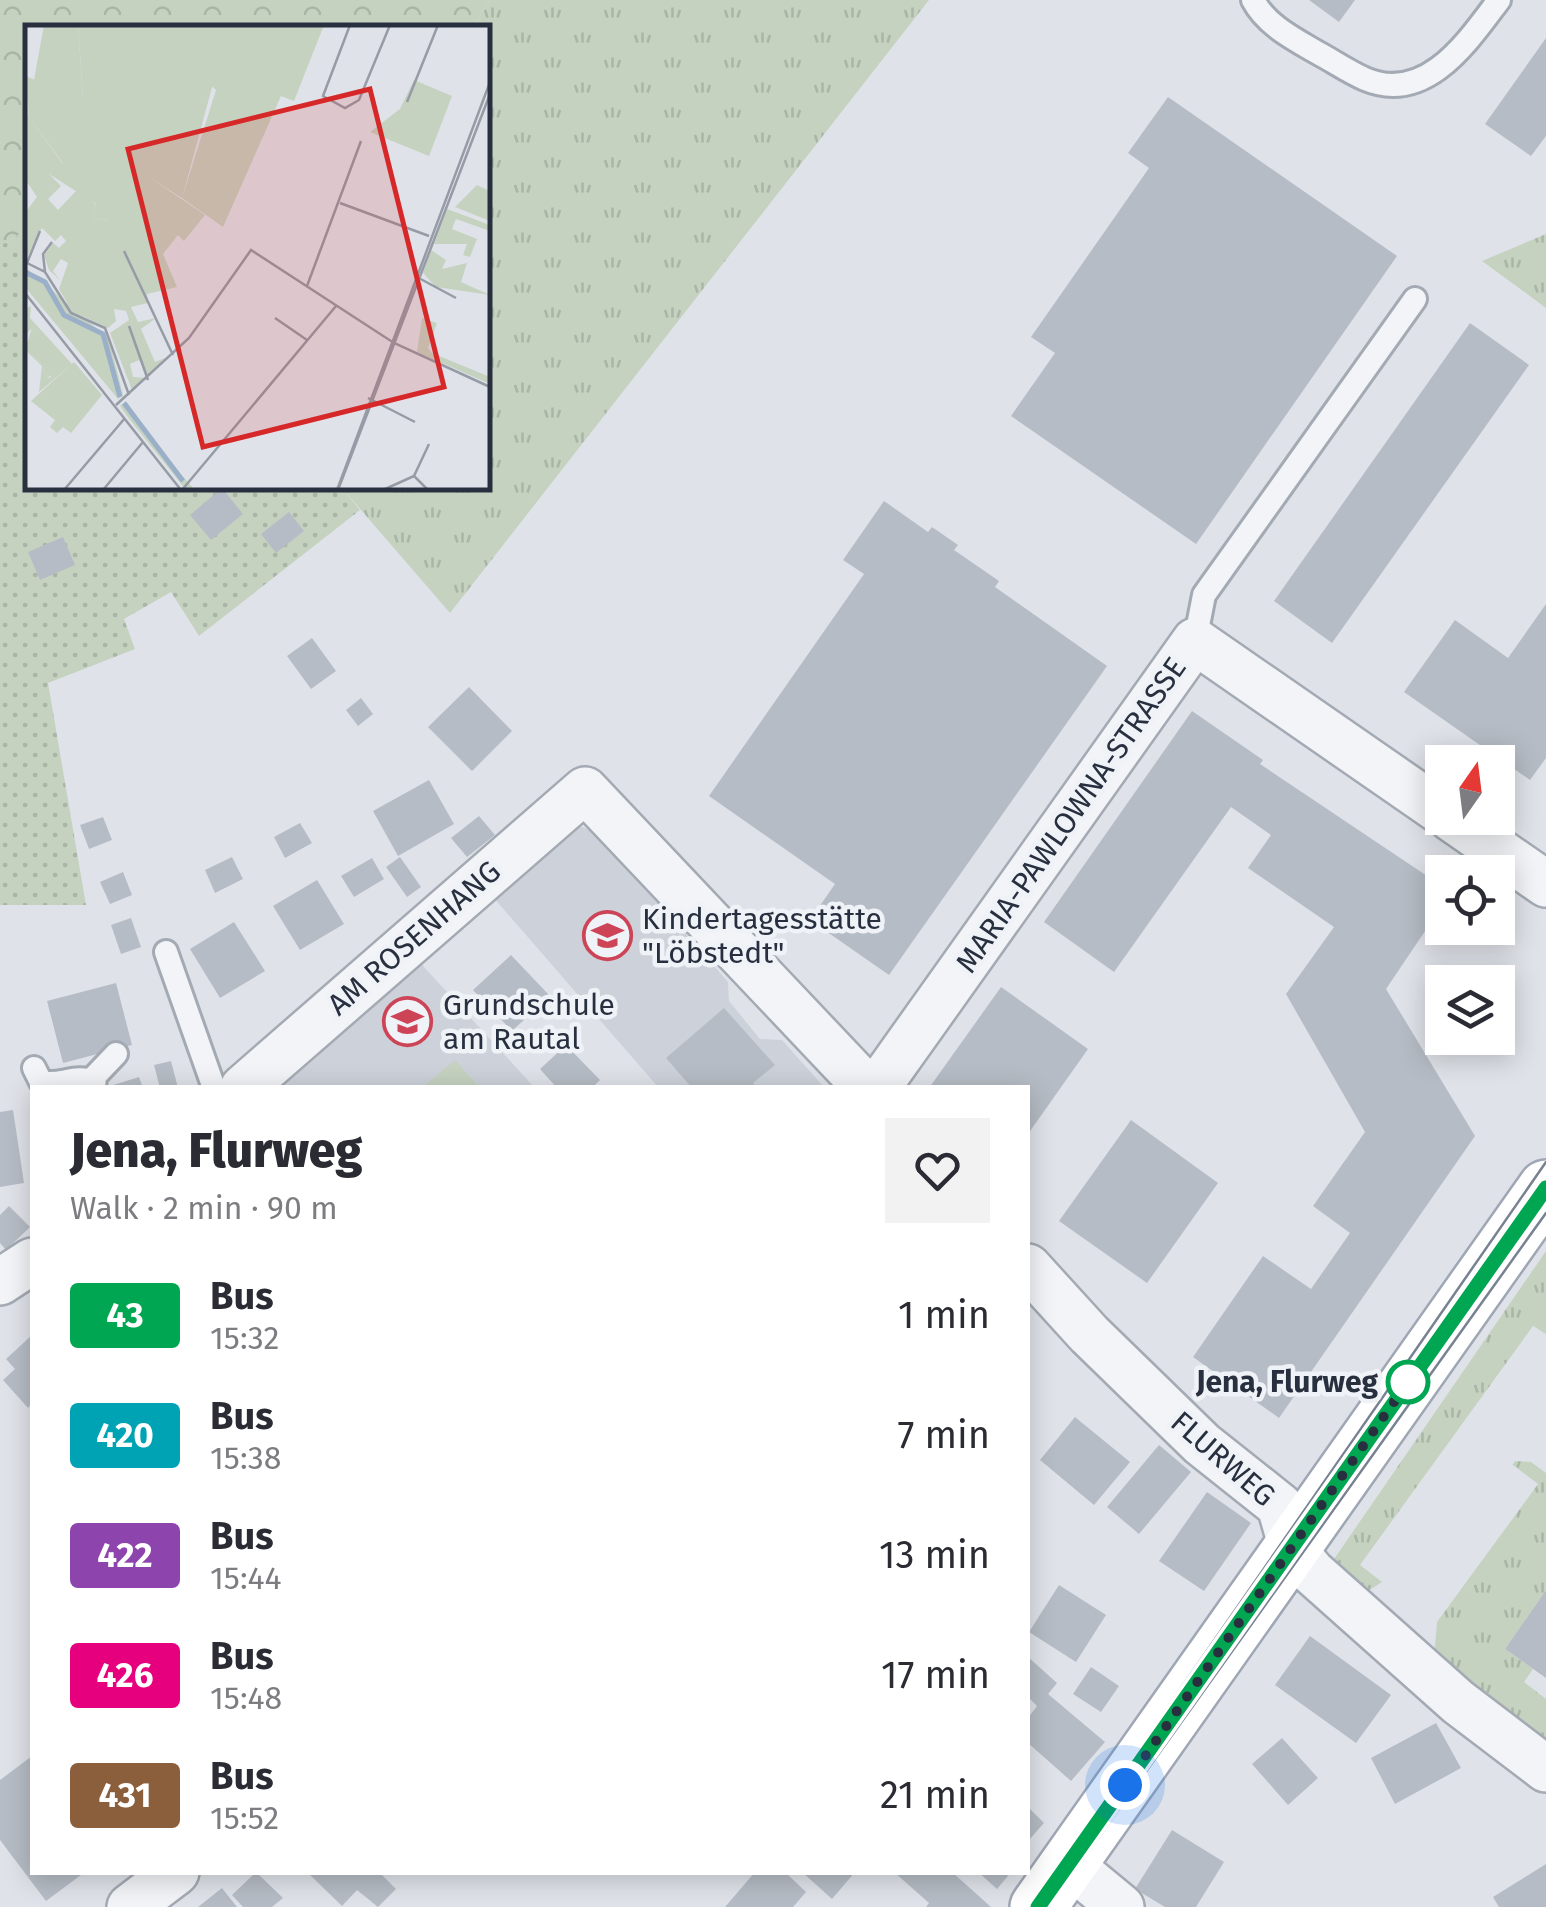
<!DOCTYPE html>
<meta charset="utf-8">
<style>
body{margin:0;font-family:"Fira Sans",sans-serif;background:#f2f2f3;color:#2b2b33;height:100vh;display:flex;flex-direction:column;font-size:38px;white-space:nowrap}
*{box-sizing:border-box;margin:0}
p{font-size:32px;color:#7c7c81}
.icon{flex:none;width:55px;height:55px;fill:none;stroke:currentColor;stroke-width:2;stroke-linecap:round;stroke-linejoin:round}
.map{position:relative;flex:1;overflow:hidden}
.sheet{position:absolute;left:30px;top:1085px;width:1000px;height:790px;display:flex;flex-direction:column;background:#fff;border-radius:0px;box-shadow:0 5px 25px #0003}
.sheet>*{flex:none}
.badge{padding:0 20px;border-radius:8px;font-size:35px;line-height:65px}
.needle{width:65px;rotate:14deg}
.buttons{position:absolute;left:1425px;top:745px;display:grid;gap:20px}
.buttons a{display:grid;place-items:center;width:90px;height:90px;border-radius:0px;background:#fff;box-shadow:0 5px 25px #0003;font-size:50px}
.you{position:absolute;width:50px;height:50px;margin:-25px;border:8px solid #fff;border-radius:50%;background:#1a73e8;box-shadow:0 0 0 15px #1a73e833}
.map>.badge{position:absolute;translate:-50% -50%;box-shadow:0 0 0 5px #fff}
.round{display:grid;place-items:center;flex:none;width:105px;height:105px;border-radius:0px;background:#f2f2f3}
.summary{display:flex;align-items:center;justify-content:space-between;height:170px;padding:0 40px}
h1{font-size:48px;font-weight:800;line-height:75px}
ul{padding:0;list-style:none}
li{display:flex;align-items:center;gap:30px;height:120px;padding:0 40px}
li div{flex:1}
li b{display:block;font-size:38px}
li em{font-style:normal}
li .badge{min-width:110px;font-weight:700;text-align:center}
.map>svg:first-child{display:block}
.built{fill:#cdd2da}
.grass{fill:url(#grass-tufts)}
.park{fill:url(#park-crowns)}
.garden{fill:url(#garden-dots)}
.pitch{fill:#c5d2c0}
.building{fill:#b6bcc5}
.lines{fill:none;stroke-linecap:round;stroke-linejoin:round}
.lane-casing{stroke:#a4aab3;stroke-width:28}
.street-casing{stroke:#a4aab3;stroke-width:50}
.primary-casing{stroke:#9fa7b4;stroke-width:60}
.lane{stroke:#f2f4f7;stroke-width:22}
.street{stroke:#f2f4f7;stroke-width:45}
.primary{stroke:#fff;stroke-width:55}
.tram{stroke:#798292;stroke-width:2.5}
.line-casing{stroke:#fff;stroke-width:22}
.line{stroke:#00a651;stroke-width:15}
.walk{stroke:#283040;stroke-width:10;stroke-dasharray:0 18}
.stop-dot{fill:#fff;stroke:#00a651;stroke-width:5}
.labels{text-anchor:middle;stroke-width:9;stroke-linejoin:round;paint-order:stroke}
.street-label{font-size:30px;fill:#283040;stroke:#eff2f6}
.poi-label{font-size:30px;fill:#283040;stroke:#eff2f6;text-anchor:start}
.stop-label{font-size:30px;font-weight:bold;fill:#283040;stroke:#eff2f6;text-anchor:end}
.inset-river{fill:none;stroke:#9ab0c9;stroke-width:5}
.inset-road{fill:none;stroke:#969ba5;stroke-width:2.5}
.view{fill:#d62828;fill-opacity:0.15;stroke:#d62828;stroke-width:5}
.inset-edge{fill:none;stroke:#283040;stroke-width:5}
</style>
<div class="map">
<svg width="1546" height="1907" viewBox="0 0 1546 1907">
<defs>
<pattern id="grass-tufts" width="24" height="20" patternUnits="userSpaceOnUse" patternTransform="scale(2.5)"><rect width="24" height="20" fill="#c5d2c0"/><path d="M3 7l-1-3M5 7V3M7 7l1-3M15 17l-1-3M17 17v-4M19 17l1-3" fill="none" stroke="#a9b5a6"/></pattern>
<pattern id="park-crowns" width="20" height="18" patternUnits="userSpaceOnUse" patternTransform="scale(2.5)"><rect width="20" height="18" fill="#c5d2c0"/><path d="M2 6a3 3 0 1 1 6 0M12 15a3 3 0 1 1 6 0" fill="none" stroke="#a9b5a6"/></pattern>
<pattern id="garden-dots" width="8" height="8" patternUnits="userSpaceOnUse" patternTransform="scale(2.5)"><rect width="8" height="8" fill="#c5d2c0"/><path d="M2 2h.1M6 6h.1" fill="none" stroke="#a9b5a6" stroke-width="1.8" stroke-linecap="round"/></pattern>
</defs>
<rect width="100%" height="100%" fill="#dfe3e9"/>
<path class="built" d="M572,822L600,835L728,982L729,1001L760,1039L782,1040L824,1087H658L486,889Z
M414,956L534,1087L270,1088Z"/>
<path class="grass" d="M490,0H929L450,613L342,488H488V28L473,27Z
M1546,234V308L1482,261Z
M1546,1251V1334L1533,1326L1360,1565L1382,1582L1365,1593L1330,1565Z
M1515,1461L1531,1462L1546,1473V1590L1505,1649L1533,1669L1524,1682L1546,1699V1743L1434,1657L1437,1622L1538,1484L1513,1465Z"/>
<path class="park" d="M0,0H490L473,27L28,28L27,230L0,246Z"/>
<path class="garden" d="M27,230L28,488H342L360,510L199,636L171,592L124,619L135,649L48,683L86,905H0V246Z"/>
<path class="pitch" d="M455,1060L479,1087H423Z"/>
<path class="building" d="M1309,0H1355L1339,22Z
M1546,38V136L1531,156L1485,124Z
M1168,97L1397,256L1196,544L1011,416L1055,353L1031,337L1149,168L1128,153Z
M1470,323L1529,365L1332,643L1274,601Z
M222,488L243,514L211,540L190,515Z
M884,501L928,532L932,527L958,545L954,550L999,581L995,587L1107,666L889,975L810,920L835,884L709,796L864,574L843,560Z
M289,512L304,531L276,553L261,534Z
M63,537L75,565L40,580L28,552Z
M1546,604V758L1530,780L1404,692L1455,620L1508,658Z
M312,638L336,671L311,689L287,656Z
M469,687L512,731L472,771L428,727Z
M361,698L373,714L358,726L346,710Z
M1192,711L1263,760L1260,764L1442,886V906L1386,989L1475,1136L1279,1418L1193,1357L1263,1256L1311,1289L1350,1233L1313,1206L1365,1132L1286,994L1334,927L1248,868L1271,835L1231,807L1114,972L1044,922Z
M429,780L454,824L398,856L373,811Z
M479,816L495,835L467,857L451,838Z
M103,817L112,840L89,849L80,825Z
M300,823L312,843L285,858L274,837Z
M232,857L243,879L215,893L205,870Z
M400,857L421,887L407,897L386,867Z
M372,858L384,879L354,897L341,876Z
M123,872L132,895L110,904L100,882Z
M317,880L344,924L300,950L273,906Z
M131,918L141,947L121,954L111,925Z
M234,922L265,971L220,998L190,949Z
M511,955L550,996L512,1031L473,990Z
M116,983L132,1045L63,1063L47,1001Z
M1001,987L1088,1049L1028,1134V1088H929Z
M724,1008L775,1065L753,1083L757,1088H692L666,1058Z
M566,1045L600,1080L592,1088H557L540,1069Z
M171,1061L178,1088H160L154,1065Z
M139,1077L143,1088H107V1087Z
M13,1110L24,1183L0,1187V1112Z
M1131,1120L1218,1183L1147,1283L1059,1221Z
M9,1206L30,1227L6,1250L0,1243V1215Z
M32,1335V1403L28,1408L3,1380L15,1369L6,1359Z
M1075,1417L1130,1462L1094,1505L1040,1460Z
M1159,1445L1191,1472L1139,1534L1107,1507Z
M1207,1492L1251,1523L1204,1591L1159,1561Z
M1059,1585L1106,1615L1076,1662L1029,1632Z
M1546,1590V1678L1505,1649Z
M1310,1636L1391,1695L1356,1743L1275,1685Z
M1028,1657L1057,1683L1048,1694L1105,1742L1071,1781L1028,1743V1718L1037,1706L1028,1697Z
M1091,1667L1119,1686L1101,1712L1073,1694Z
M1436,1723L1461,1768L1395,1804L1371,1758Z
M1282,1738L1318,1778L1288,1805L1252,1764Z
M32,1756V1872H85L46,1901L0,1840V1780Z
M1028,1807L1044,1823L1028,1841Z
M1172,1830L1224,1862L1196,1907H1165L1135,1889Z
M1546,1864V1907H1499L1493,1897Z
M256,1872L283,1898L272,1907H243L232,1895Z
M307,1872H379L396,1889L378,1907L357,1890L342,1906Z
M755,1872H785L806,1892L793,1907H725Z
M802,1872H855L832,1899Z
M894,1872H952L991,1907H926L929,1903Z
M978,1872H1004L1008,1876L997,1889Z
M222,1888L237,1907H198Z"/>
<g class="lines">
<defs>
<path id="lane" d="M1253,0C1266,25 1294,39 1318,53C1333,61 1349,72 1365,79C1426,105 1468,41 1499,0
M1195,641L1204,595L1415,299
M166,952L214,1088
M34,1068L41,1082C59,1087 76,1074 93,1082
M94,1088L95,1076L116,1054"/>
<path id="street" d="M1451,818L1546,884
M243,1088L585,790L867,1088
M877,1088L1195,641L1442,812
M1028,1267L1089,1334L1202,1444L1280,1506L1292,1548L1312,1572L1458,1702L1546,1769
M0,1282L32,1261
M1069,1864L1121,1907
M130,1907L176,1872"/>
<path id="primary" d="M1038,1907L1546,1188"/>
</defs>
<use href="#lane" class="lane-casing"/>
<use href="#street" class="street-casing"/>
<use href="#primary" class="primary-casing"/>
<use href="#lane" class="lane"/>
<use href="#street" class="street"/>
<use href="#primary" class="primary"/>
<path class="tram" d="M1029,1907L1546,1162
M1049,1907L1546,1213"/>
</g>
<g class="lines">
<defs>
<path id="line" d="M1038,1907L1546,1188"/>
</defs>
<use href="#line" class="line-casing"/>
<use href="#line" class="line"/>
<path class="walk" d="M1125,1785L1408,1382"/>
</g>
<defs>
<symbol id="school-ring" viewBox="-11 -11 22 22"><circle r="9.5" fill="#eff2f6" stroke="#ce4457" stroke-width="1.5"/><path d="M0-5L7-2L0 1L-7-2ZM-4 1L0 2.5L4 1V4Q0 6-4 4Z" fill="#ce4457"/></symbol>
</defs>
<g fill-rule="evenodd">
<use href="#school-ring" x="580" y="908" width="55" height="55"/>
<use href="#school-ring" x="380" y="994" width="55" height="55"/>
</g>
<circle class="stop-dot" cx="1408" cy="1382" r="20"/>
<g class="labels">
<g class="street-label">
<text transform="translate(1071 815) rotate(-55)" y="10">MARIA-PAWLOWNA-STRASSE</text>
<text transform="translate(414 938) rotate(-41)" y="10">AM ROSENHANG</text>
<text transform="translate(1223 1459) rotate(41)" y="10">FLURWEG</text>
</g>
<g class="poi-label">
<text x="642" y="929">Kindertagesstätte<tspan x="642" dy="34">"Löbstedt"</tspan></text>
<text x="443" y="1015">Grundschule<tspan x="443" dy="34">am Rautal</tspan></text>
</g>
<g class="stop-label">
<text x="1378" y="1392">Jena, Flurweg</text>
</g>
</g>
<g transform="translate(25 25)">
<rect width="465" height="465" fill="#dfe3e9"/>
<path d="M125,0H299L269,76L256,71L198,202L157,173L191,65ZM389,55L427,71L404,131L345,107L375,84ZM452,160L465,166V196L430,182ZM422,184L465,200V206L431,194L427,204L452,214L445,232L438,230L442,219H409ZM406,225L421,235L417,244L442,238L436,257L465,270L411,262L398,248ZM0,242L84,314L98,370L93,374L0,262ZM6,281L5,293L47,339L14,367L17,341L0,325L19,340L21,354L26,352L6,304L0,311V284ZM397,293L412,298L403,323L407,328L465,352V359L392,327ZM101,376L150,443L170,465H161L102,391L95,381Z" fill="#c5d2c0"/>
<path d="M53,0H204L157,173L124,152L119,185L103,193L98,176L83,196L68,193L71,179L24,149L38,138L4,92L0,51L58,73ZM49,337L77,370L46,408L38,402L32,408L25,402L30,395L6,376Z" fill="#c5d2c0"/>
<path d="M19,0H53L58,74L9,55ZM0,71L4,92L38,139L24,149L36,161L23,174L33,185L53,164L71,180L68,193L83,196V179L99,176L104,192L119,185L107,168L124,152L180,190L159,216L153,210L138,229L152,262L122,269L123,278L106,282L113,297L131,293L116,304L130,337L140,333L123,351L114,335L105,339L108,352L122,353L107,365L85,308L104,295L101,286L89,284L91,296L83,303L47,286L34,264L43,238L36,234L28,246L35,255L24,245L19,230L28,218L34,223L41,216L36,210L30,216L17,203L0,236V188L12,172L0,154Z" fill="#c5d2c0"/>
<path d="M7,303L37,337L21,355L19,340L0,325Z" fill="#c5d2c0"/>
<path class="inset-river" d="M0,247L20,257L39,290L78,309L95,372M99,378L158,456"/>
<path class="inset-road" d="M325,0L298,71L320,83L334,75L365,0M382,77L413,0M315,178L404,211M99,226L148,330M0,237L20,247L46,288L80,303L104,370M2,238L15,206M20,247L18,229L27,217M390,251L431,273M282,261L336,116M0,268L156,465M250,293L282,315M104,301L123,355M343,373L390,397M91,380L164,313L226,225L369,318L465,362M39,465L100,393M78,465L118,417M157,465L311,281M312,465L465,57M313,465L465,69M358,465L389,451M403,465L389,451L404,419"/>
<path class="view" d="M345,64L419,362L178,422L103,124Z"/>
<rect width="465" height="465" class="inset-edge"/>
</g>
</svg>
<div class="buttons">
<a><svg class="needle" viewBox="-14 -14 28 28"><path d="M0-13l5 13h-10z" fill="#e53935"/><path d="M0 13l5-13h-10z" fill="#7c7c81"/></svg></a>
<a><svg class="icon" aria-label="locate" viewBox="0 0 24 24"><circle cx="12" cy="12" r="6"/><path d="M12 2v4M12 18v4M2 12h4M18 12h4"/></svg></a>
<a><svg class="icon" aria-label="layers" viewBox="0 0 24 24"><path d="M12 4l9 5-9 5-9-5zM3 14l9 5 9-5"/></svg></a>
</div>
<div class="you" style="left:1125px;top:1785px"></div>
<section class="sheet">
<div class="summary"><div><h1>Jena, Flurweg</h1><p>Walk · 2 min · 90 m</p></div><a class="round"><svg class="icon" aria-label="heart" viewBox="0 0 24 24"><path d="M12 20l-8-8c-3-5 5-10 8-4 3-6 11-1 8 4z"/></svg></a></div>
<ul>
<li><span class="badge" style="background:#00a651;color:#fff">43</span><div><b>Bus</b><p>15:32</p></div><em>1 min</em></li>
<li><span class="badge" style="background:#00a3b4;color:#fff">420</span><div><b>Bus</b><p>15:38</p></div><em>7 min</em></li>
<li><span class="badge" style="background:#8e44ad;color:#fff">422</span><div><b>Bus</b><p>15:44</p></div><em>13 min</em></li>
<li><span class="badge" style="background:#e6007e;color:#fff">426</span><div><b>Bus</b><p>15:48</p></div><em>17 min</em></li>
<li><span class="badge" style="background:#8b5e3c;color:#fff">431</span><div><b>Bus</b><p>15:52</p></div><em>21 min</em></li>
</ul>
</section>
</div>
